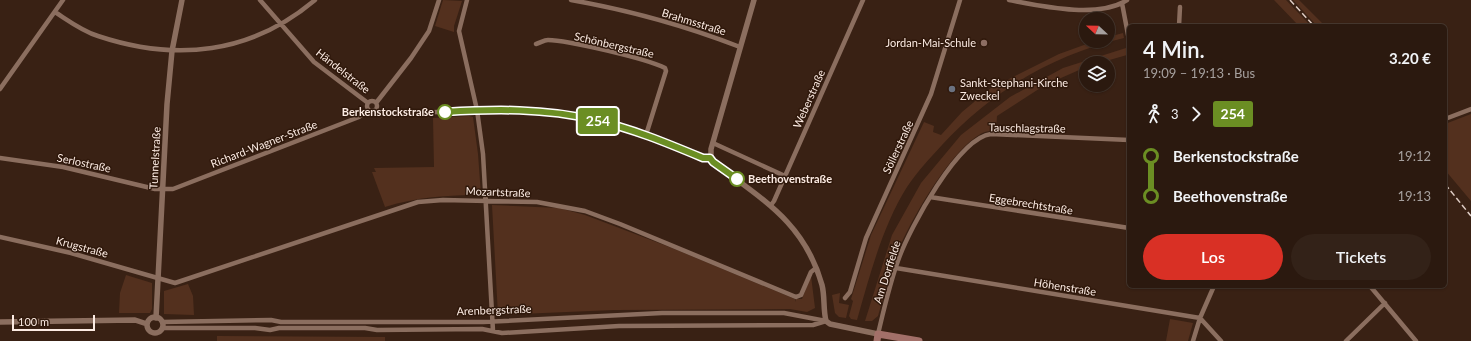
<!DOCTYPE html>
<html lang="de">
<meta charset="utf-8">
<style>
body{margin:0;font-family:Lato,sans-serif;background:#332218;color:#f1f3f6;height:100vh;display:flex;flex-direction:column;font-size:15px;white-space:nowrap}
*{box-sizing:border-box;margin:0}
p{font-size:13px;color:#a6a09e}
.icon{flex:none;width:22px;height:22px;fill:none;stroke:currentColor;stroke-width:2;stroke-linecap:round;stroke-linejoin:round}
.map{position:relative;flex:1;overflow:hidden}
.details{position:absolute;left:1127px;top:24px;width:320px;height:264px;display:flex;flex-direction:column;background:#2b190f;border-radius:6px;box-shadow:0 1px 3px #0004,0 0 0 1px #47382f}
.details>*{flex:none}
.badge{padding:0 8px;border-radius:3px;font-size:14px;line-height:26px}
.needle{width:26px;rotate:292deg}
.fabs{position:absolute;left:1079px;top:12px;display:grid;gap:8px}
.fabs a{display:grid;place-items:center;width:36px;height:36px;border-radius:50%;background:#2b190f;box-shadow:0 1px 3px #0004,0 0 0 1px #47382f;font-size:20px}
.scale{position:absolute;left:12px;bottom:10px;width:83px;box-sizing:border-box;padding-left:4px;border:2px solid #fcebe3;border-top:0;font-size:11px;line-height:14px;white-space:nowrap;color:#fcebe3;-webkit-text-stroke:3px #2f180b;paint-order:stroke}
.map>.badge{position:absolute;translate:-50% -50%;box-shadow:0 0 0 2px #fff}
.legs{display:flex;align-items:center;gap:6px;height:44px;padding:0 16px;font-size:13px}
.legs p{margin-inline-start:auto}
.head{display:flex;align-items:center;justify-content:space-between;height:68px;padding:0 16px}
h1{font-size:22px;font-weight:600;line-height:30px}
.button{display:flex;gap:8px;margin-top:auto;padding:8px 16px}
.button a{flex:1;height:46px;border-radius:24px;background:#d93025;color:#fff;font-size:16px;font-weight:600;line-height:46px;text-align:center}
.button a+a{background:#332218;color:#f1f3f6}
ul{padding:0 16px;list-style:none}
li{display:flex;align-items:center;gap:14px;height:40px;font-size:15px}
li i{display:grid;place-items:center;width:6px;height:100%;margin:0 5px;background:currentColor}
li i::after{content:'';width:10px;height:10px;margin:-5px;border:3px solid;border-radius:50%;background:#2b190f}
li p{margin-inline-start:auto}
li:first-child i{background:linear-gradient(#0000 50%,currentColor 0)}
li:last-child i{background:linear-gradient(currentColor 50%,#0000 0)}
.map>svg:first-child{display:block}
.green{fill:#53301e}
.lines{fill:none;stroke-linecap:round;stroke-linejoin:round}
.minor{stroke:#8b6e5f;stroke-width:4.5}
.tertiary{stroke:#8b6e5f;stroke-width:5.5}
.secondary{stroke:#a37069;stroke-width:7}
.rail{stroke:#dfcdc5;stroke-width:1.5;stroke-dasharray:6 3;stroke-linecap:butt}
.line-1-casing{stroke:#fff;stroke-width:9}
.line-1{stroke:#6b8e23;stroke-width:6}
.education-dot{fill:#8d6e63;stroke:#2f180b;stroke-width:1.5}
.worship-dot{fill:#6b7280;stroke:#2f180b;stroke-width:1.5}
.stop-1-dot{fill:#fff;stroke:#6b8e23;stroke-width:2}
.labels{text-anchor:middle;stroke-width:3;stroke-linejoin:round;paint-order:stroke}
.street-label{font-size:11px;fill:#fcebe3;stroke:#2f180b}
.poi-label{font-size:11px;fill:#fcebe3;stroke:#2f180b;text-anchor:end}
.stop-label{font-size:11px;font-weight:bold;fill:#fcebe3;stroke:#2f180b;text-anchor:end}
</style>
<div class="map">
<svg width="1471" height="341" viewBox="0 0 1471 341">
<rect width="100%" height="100%" fill="#392114"/>
<path class="green" d="M443,0L462,1L454,26V32L435,26Z
M1274,0H1286L1311,26H1299Z
M1293,0H1299L1325,26H1317Z
M1123,33L1124,38C1052,55 992,91 942,145C930,158 917,172 907,187C882,227 870,275 857,320L851,319L849,316L853,301L851,299L871,235L924,122L934,126L933,132L941,135L962,112L991,88L1059,54L1095,41H1108V37Z
M1126,48L1127,55L1099,63H1086V67L1045,85L997,116L996,130C990,131 984,131 979,135C950,152 912,218 899,249C890,270 885,293 878,316L872,321H865L892,235L921,183L961,135L1010,97L1063,68Z
M1471,114V201L1445,170V124Z
M469,116L473,117L478,154L481,195C447,195 417,197 385,207L372,172H376L374,168L434,167L433,118Z
M492,205L559,208L585,215L672,248L795,299V302L796,299H802L811,276L815,308L807,312L790,309L614,310L498,315Z
M126,275L152,283V309L150,313H119L120,293Z
M188,284L193,296L194,315L164,314V291Z
M840,293L839,303L849,305L846,318L839,317L835,313L832,295Z
M1170,319L1193,323L1188,341H1166Z
M217,336L385,337V341H217Z"/>
<g class="lines">
<path class="minor" d="M260,0L314,62L368,103
M467,0L459,31L477,110L483,154L493,331
M571,0C628,10 686,26 740,47
M1009,0C1041,6 1098,19 1127,0
M1122,3L1129,40
M55,12C69,21 82,31 98,36C176,62 251,54 315,0
M1179,26L1180,7
M536,44C540,43 544,40 548,40C567,40 648,59 665,68L666,71L646,135
M0,89L63,0
M367 106a5 5 0 1 1 10 0a5 5 0 1 1-10 0Z
M376,103L411,58L429,31L439,0
M376,110L385,114H399C456,111 514,106 570,115C616,123 660,139 703,157H711
M1445,119L1471,109
M713,143L785,176
M0,158L63,167L155,189H173L359,117L369,110
M930,197L1129,228
M771,205L774,201L863,0
M0,237L71,253L175,283L418,202L443,200L537,202L585,211L620,224L796,297L801,295L811,272L816,268
M896,268L1200,318L1221,341
M1370,286L1416,341
M845,298L850,292L866,238L931,94L960,0
M162,322L271,320L281,322H483L662,313H784L826,321
M163,328H255L270,330L279,328H365L377,330L482,329L502,333L619,326L813,325L826,321
M878,334C884,309 890,282 899,258C910,228 958,138 991,134L1129,140
M1193,341L1200,318L1214,286
M1346,341L1385,303"/>
<path class="tertiary" d="M754,0L711,149V157L713,162C761,199 804,221 822,285C825,297 823,309 826,321L830,324L878,334
M147 325a8 8 0 1 1 16 0a8 8 0 1 1-16 0Z
M156,318L167,104L172,51L182,0
M0,322L135,320L147,324"/>
<path class="secondary" d="M877,341L878,334L919,341"/>
<path class="rail" d="M1290,0L1314,26
M1445,184L1471,216"/>
</g>
<g class="lines">
<defs>
<path id="line-1" d="M445,112C494,109 545,108 594,120C631,128 667,143 703,158H710L713,162L737,179"/>
</defs>
<use href="#line-1" class="line-1-casing"/>
<use href="#line-1" class="line-1"/>
</g>
<circle class="education-dot" cx="984" cy="43" r="4"/>
<circle class="worship-dot" cx="952" cy="89" r="4"/>
<g class="stop-1-dot">
<circle cx="445" cy="112" r="7"/>
<circle cx="737" cy="179" r="7"/>
</g>
<g class="labels">
<g class="street-label">
<text transform="translate(694 22) rotate(17)" y="4">Brahmsstraße</text>
<text transform="translate(614 45) rotate(13)" y="4">Schönbergstraße</text>
<text transform="translate(343 71) rotate(38)" y="4">Händelstraße</text>
<text transform="translate(809 99) rotate(-66)" y="4">Weberstraße</text>
<text transform="translate(1027 128) rotate(1)" y="4">Tauschlagstraße</text>
<text transform="translate(264 144) rotate(-21)" y="4">Richard-Wagner-Straße</text>
<text transform="translate(898 147) rotate(-65)" y="4">Söllerstraße</text>
<text transform="translate(155 158) rotate(-87)" y="4">Tunnelstraße</text>
<text transform="translate(84 163) rotate(12)" y="4">Serlostraße</text>
<text transform="translate(498 192) rotate(2)" y="4">Mozartstraße</text>
<text transform="translate(1031 204) rotate(9)" y="4">Eggebrechtstraße</text>
<text transform="translate(82 247) rotate(15)" y="4">Krugstraße</text>
<text transform="translate(887 272) rotate(-72)" y="4">Am Dorffelde</text>
<text transform="translate(1065 287) rotate(9)" y="4">Höhenstraße</text>
<text transform="translate(494 310) rotate(-2)" y="4">Arenbergstraße</text>
</g>
<g class="poi-label">
<text x="976" y="47">Jordan-Mai-Schule</text>
<text x="960" y="87" text-anchor="start">Sankt-Stephani-Kirche<tspan x="960" dy="13">Zweckel</tspan></text>
</g>
<g class="stop-label">
<text x="434" y="116">Berkenstockstraße</text>
<text x="748" y="183" text-anchor="start">Beethovenstraße</text>
</g>
</g>
</svg>
<div class="fabs">
<a><svg class="needle" viewBox="-14 -14 28 28"><path d="M0-13l5 13h-10z" fill="#e53935"/><path d="M0 13l5-13h-10z" fill="#a6a09e"/></svg></a>
<a><svg class="icon" aria-label="layers" viewBox="0 0 24 24"><path d="M12 4l9 5-9 5-9-5zM3 14l9 5 9-5"/></svg></a>
</div>
<div class="scale">100 m</div>
<b class="badge" style="left:598px;top:121px;background:#6b8e23;color:#fff">254</b>
<section class="details">
<div class="head"><div><h1>4 Min.</h1><p>19:09 – 19:13 · Bus</p></div><b>3.20 €</b></div>
<div class="legs"><svg class="icon" aria-label="walk" viewBox="0 0 24 24"><circle cx="13" cy="4" r="2"/><path d="M13 8l-2 6 4 7M11 14l-3 7M7 12l3-4h3l4 4"/></svg>3<svg class="icon" aria-label="forward" viewBox="0 0 24 24"><path d="M9 5l7 7-7 7"/></svg><b class="badge" style="background:#6b8e23;color:#fff">254</b></div>
<ul>
<li><i style="color:#6b8e23"></i><b>Berkenstockstraße</b><p>19:12</p></li>
<li><i style="color:#6b8e23"></i><b>Beethovenstraße</b><p>19:13</p></li>
</ul>
<div class="button"><a>Los</a><a>Tickets</a></div>
</section>
</div>
